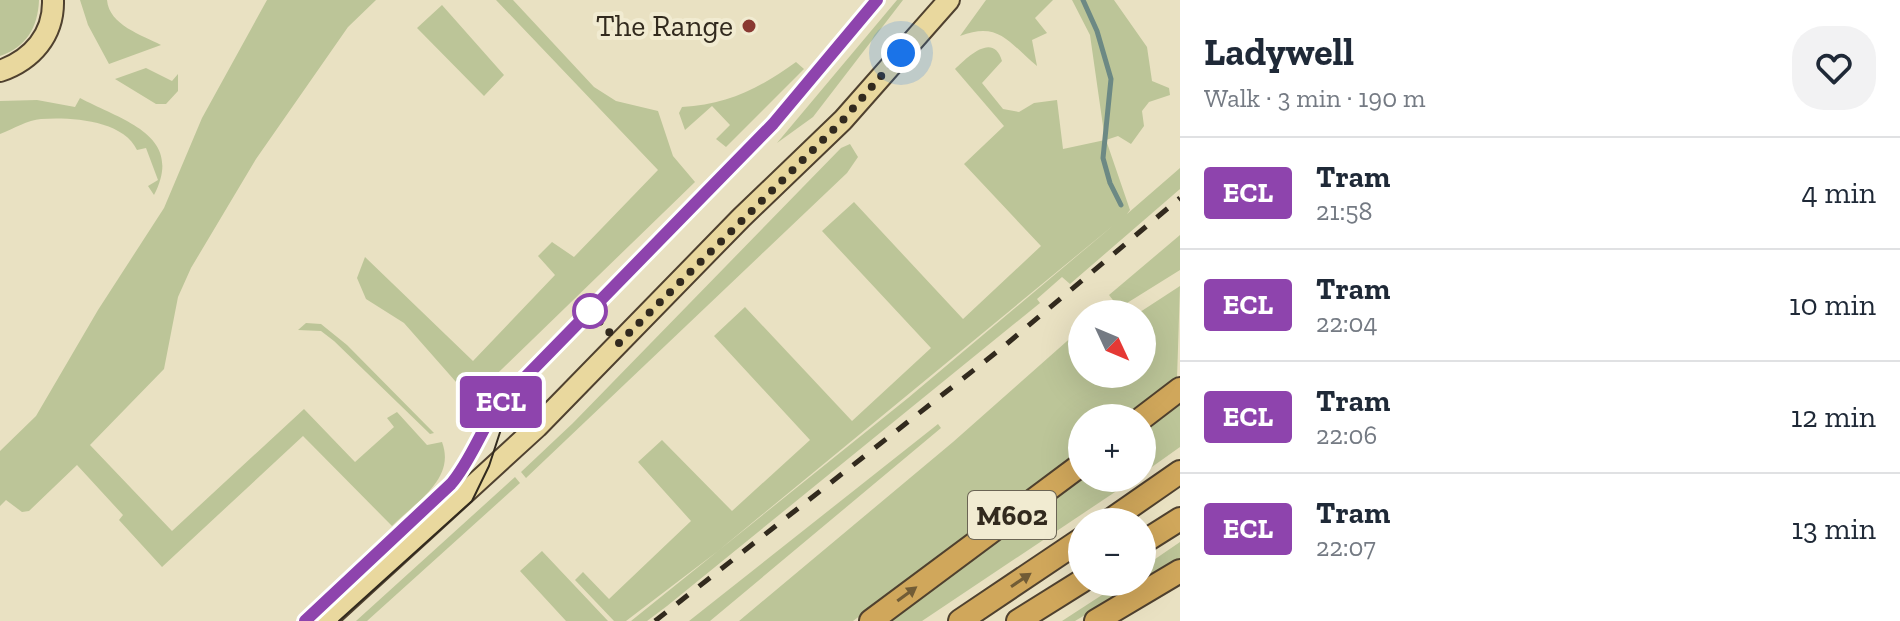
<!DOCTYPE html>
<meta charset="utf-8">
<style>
body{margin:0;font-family:"Zilla Slab",serif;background:#f2f2f3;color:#1f2937;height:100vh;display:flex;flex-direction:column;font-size:30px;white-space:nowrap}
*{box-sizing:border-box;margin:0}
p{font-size:26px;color:#747a83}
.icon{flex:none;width:44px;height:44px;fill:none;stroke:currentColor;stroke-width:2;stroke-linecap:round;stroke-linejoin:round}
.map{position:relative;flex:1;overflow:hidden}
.details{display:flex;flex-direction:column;background:#fff;width:720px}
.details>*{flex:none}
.badge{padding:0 16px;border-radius:6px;font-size:28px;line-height:52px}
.needle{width:52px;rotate:134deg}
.controls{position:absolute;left:1068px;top:300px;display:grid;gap:16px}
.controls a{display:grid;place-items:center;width:88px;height:88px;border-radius:50%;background:#fff;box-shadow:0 8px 32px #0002;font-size:40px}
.you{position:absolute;width:40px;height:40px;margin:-20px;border:6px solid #fff;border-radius:50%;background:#1a73e8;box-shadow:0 0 0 12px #1a73e833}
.map>.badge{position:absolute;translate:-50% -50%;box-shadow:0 0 0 4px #fff}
.round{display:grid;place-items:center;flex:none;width:84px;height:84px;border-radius:32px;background:#f2f2f3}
.summary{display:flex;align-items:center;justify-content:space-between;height:136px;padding:0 24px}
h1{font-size:38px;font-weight:700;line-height:60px}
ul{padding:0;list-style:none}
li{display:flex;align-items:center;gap:24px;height:112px;padding:0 24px;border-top:2px solid #e0e1e3}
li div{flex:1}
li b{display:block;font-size:30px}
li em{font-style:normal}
li .badge{min-width:88px;font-weight:700;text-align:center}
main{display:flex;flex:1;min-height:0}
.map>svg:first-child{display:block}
.green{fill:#bcc598}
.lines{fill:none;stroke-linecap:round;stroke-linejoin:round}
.stream{stroke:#6c8984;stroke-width:5}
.primary-casing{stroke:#4f412f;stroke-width:24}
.highway-casing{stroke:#4f412f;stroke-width:26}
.primary{stroke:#e9d89e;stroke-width:20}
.highway{stroke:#d0a75b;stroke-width:22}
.tram{stroke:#322a1e;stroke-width:2}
.rail{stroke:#322a1e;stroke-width:5;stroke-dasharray:14 14;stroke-linecap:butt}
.oneway{fill:#715c36}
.line-casing{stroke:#fff;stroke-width:18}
.line{stroke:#8e44ad;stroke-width:12}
.walk{stroke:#322a1e;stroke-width:8;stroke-dasharray:0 14.4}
.poi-dot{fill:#893932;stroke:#f1ebd1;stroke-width:3}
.stop-dot{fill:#fff;stroke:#8e44ad;stroke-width:4}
.labels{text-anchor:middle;stroke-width:8;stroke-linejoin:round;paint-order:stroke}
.shield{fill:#f1ebd1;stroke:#6b6454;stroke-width:2}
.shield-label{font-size:28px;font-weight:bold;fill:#322a1e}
.poi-label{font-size:30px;fill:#322a1e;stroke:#f1ebd1;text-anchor:end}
</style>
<main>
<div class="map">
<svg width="1180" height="621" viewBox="0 0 1180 621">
<rect width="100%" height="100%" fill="#e9e1c2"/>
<path class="green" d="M0,0H39C38,28 26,47 0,56Z
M80,0H107C109,25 142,35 161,45L109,64L88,25Z
M267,0H376L348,27L256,159L191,268L178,297L164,369L90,445L172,531L304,409L355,462L394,427L387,418L397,412L427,445L442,442C456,479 416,502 392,526L303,436L162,567L119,520L123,515L77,465L29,511L22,512L6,500L0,506V451L36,416L98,310L164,208L202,118Z
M496,0H513L594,87L616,101L658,111L673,156L695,182L471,399L404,323L366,299L357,278L365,257L473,361L555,275L538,256L552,242L574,257L658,170Z
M897,0H903L813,117L777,143Z
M986,0H1053L1035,18L1047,33L1032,40L1037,66C1008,42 999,21 960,36Z
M1072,0H1114L1147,47L1152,81L1169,88L1170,95L1149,102L1142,111L1144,126L1131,144L1118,136L1106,140L1130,210L1127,214L1180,168V189L1070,284L1062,277L1037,299L1040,303L667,606L647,621H631L908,398L1115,224L718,551L626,621H614L575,580L583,572L609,599L691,521L638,462L662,440L732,511L810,440L714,336L745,307L852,421L931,348L822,231L854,202L963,319L1041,246L964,164L1004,126L955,69C967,58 993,31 1002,61L982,83L1003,109L1019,112L1034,103L1057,100L1063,149L1105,140L1090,35Z
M442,5L504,75L484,96L417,28Z
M796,62L804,69L726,147L716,139L730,125L712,106L685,130L679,113L682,107C727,105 760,88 796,62Z
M146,68L172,81L178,74V91L166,104H156L115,79Z
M80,98C123,121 185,135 154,195L148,186L158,180L146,148L137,150C123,120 71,117 41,119C28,120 13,129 0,134V101L37,100L75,107Z
M850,144L858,157L847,173L526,478L521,472L573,423L841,148Z
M1180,235V270L1119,308L1109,295Z
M1180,286L1177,379L1125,418H1082V450L853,621H739L953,442L1075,334L1082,331V374H1142V314H1137Z
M306,323L321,324L347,345L434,433L430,434L334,341L321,331L298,330Z
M1180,402V447L1142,474V430Z
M938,424L941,428L710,621H689Z
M1082,474V478H1136L922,621H887Z
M515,477L520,483L367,621H356Z
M1180,542V558L1142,581V568Z
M542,551L608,621H566L520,571Z
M1122,582H1140L1075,621H1062Z"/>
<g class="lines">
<path class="stream" d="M1083,0L1097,31L1111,79L1103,158L1110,183L1121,205"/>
<defs>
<path id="primary" d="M0,71C32,60 54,35 53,0
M325,621L537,427L741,218L843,120L949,0"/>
<path id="highway" d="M1142,418L1180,389
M1108,522L1180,472
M1142,543L1180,519
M871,621L1082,464
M960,621L1082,539
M1018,621L1082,581
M1096,621L1180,571"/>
</defs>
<use href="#primary" class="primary-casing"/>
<use href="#highway" class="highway-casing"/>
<use href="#primary" class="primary"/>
<use href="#highway" class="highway"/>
<path class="tram" d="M305,621L451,484C472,459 481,429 500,403L773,124L877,0
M339,621L472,501L489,466L506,414L517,397"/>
<path class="rail" d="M655,621L1003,347L1180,198"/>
</g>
<defs><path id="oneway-solid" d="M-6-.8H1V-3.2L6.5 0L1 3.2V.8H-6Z" transform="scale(2)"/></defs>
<g class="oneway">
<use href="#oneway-solid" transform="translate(1021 580) rotate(-34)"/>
<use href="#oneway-solid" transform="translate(907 594) rotate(-36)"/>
</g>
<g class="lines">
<defs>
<path id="line" d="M305,621L451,484C472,459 481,429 500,403L773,124L877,0"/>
</defs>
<use href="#line" class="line-casing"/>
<use href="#line" class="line"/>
<path class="walk" d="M590,311L619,343L843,120L901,53"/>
</g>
<circle class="poi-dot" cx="749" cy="26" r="8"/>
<circle class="stop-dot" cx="590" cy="311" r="16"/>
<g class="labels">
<rect class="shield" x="968" y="491" width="88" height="48" rx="6"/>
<g class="shield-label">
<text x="1012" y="525">M602</text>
</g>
<g class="poi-label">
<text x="733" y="36">The Range</text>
</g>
</g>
</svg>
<div class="controls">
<a><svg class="needle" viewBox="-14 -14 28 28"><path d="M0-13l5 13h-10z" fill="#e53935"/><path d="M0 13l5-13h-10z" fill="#747a83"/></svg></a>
<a>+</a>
<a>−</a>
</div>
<div class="you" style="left:901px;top:53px"></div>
<b class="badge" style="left:501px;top:402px;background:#8e44ad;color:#fff">ECL</b>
</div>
<section class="details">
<div class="summary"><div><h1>Ladywell</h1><p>Walk · 3 min · 190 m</p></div><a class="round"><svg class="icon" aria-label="heart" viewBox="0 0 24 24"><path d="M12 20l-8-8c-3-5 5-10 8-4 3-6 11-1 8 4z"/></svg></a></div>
<ul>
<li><span class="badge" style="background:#8e44ad;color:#fff">ECL</span><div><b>Tram</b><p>21:58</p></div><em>4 min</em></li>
<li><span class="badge" style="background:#8e44ad;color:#fff">ECL</span><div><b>Tram</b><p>22:04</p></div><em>10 min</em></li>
<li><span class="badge" style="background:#8e44ad;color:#fff">ECL</span><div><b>Tram</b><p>22:06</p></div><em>12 min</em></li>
<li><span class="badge" style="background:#8e44ad;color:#fff">ECL</span><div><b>Tram</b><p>22:07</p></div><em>13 min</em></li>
</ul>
</section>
</main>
